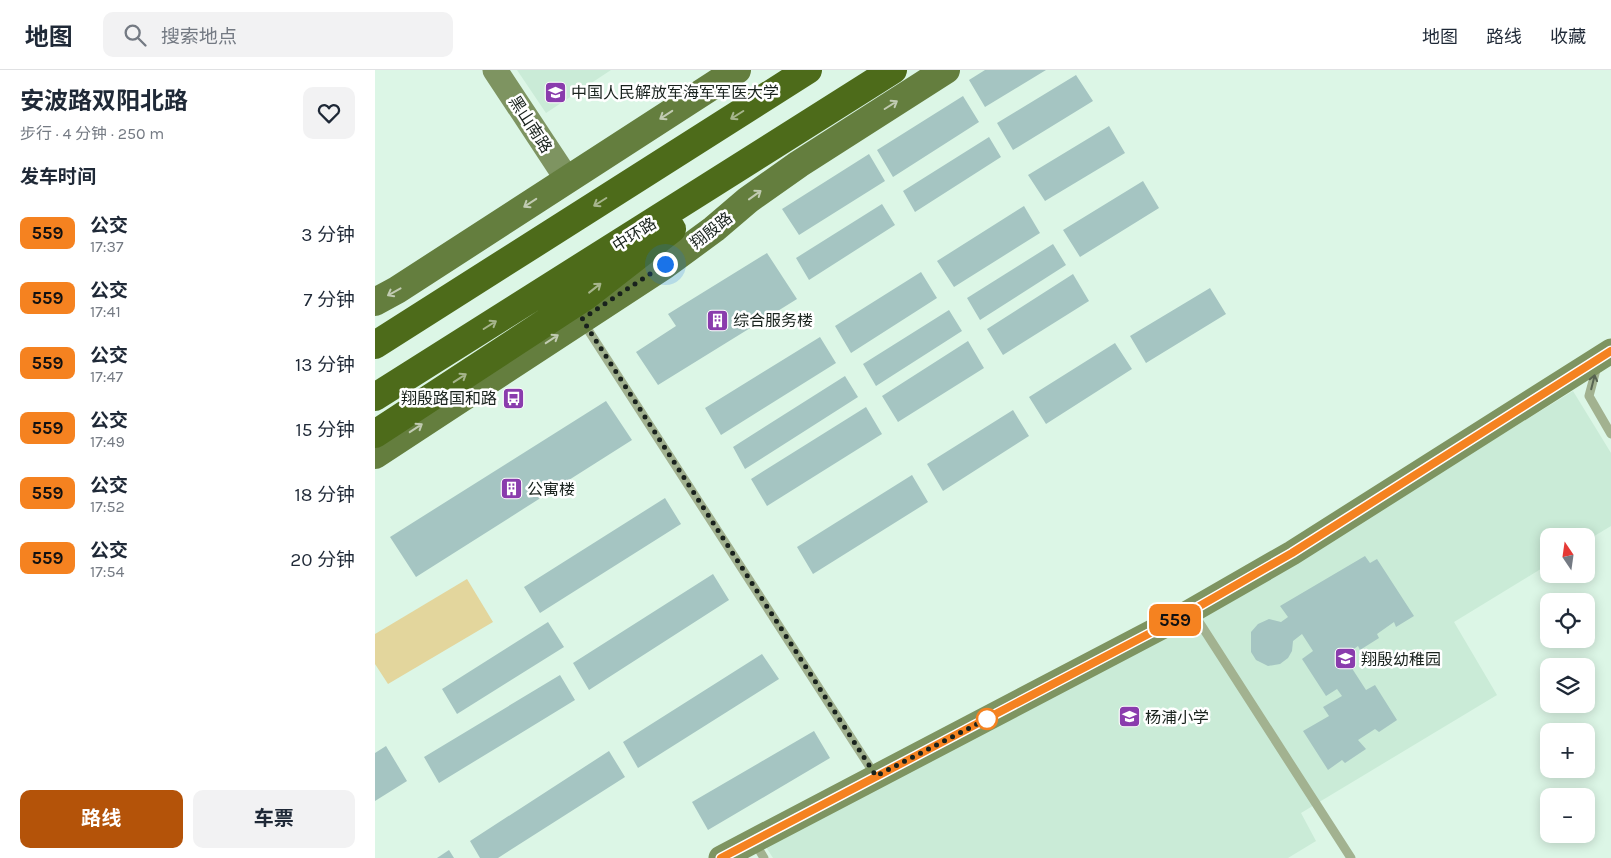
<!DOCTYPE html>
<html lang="zh">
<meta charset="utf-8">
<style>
body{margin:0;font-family:Karla,"Noto Sans SC",sans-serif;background:#f2f2f3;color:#1f2937;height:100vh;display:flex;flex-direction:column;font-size:19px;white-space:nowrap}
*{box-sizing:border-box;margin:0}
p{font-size:16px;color:#747a83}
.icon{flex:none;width:28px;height:28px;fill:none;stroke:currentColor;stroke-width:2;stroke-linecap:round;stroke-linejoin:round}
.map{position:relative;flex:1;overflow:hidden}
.drawer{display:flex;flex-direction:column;background:#fff;width:375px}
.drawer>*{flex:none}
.badge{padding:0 10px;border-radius:8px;font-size:18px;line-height:32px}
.needle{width:32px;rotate:347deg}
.fabs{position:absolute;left:1165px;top:458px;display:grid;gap:10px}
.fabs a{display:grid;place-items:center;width:55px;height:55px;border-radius:10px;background:#fff;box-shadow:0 2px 12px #0003;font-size:25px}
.you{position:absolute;width:25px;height:25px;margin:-12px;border:4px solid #fff;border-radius:50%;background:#1a73e8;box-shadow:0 0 0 8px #1a73e833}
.map>.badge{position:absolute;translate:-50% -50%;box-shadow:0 0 0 2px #fff}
h2{padding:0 20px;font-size:19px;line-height:45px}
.round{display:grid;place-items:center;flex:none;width:52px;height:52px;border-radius:10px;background:#f2f2f3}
.overview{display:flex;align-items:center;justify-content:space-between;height:85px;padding:0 20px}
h1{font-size:24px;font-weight:700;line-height:38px}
.button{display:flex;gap:10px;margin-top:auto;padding:10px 20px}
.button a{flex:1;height:58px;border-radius:10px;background:#b45309;color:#fff;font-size:20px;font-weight:700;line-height:58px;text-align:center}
.button a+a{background:#f2f2f3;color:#1f2937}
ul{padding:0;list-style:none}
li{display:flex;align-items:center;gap:15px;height:65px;padding:0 20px}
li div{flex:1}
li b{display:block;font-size:19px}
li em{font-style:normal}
li .badge{min-width:55px;font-weight:700;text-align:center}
header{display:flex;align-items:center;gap:30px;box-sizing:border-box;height:70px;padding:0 25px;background:#fff;border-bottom:1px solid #e0e1e3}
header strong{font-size:24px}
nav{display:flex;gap:28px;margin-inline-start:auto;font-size:18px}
.search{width:350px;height:45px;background:#f2f2f3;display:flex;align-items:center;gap:12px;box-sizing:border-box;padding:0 18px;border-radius:10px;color:#747a83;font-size:19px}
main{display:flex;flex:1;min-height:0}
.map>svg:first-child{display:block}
.built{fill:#caebd7}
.green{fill:#e3d69d}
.building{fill:#a5c5c2}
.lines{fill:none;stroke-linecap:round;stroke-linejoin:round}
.lane{stroke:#a2b290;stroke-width:9}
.secondary{stroke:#7e9461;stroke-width:25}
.primary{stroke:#647e3e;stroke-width:28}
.highway{stroke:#4d6b1a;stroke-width:28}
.oneway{stroke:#c1cbb2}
.oneway2{stroke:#a6b58c}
.oneway3{stroke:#576351}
.line-casing{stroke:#fff;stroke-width:11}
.line{stroke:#f58220;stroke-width:8}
.walk{stroke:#19221d;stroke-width:5;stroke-dasharray:0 9}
.stop-dot{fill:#fff;stroke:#f58220;stroke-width:2.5}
.labels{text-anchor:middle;stroke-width:5;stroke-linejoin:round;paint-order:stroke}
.poi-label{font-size:16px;fill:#19221d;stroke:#fff;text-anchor:start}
.street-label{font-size:16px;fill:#19221d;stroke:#fff}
</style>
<header>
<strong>地图</strong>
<div class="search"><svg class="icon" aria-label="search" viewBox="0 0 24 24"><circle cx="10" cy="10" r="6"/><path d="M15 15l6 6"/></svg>搜索地点</div>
<nav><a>地图</a><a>路线</a><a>收藏</a></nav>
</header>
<main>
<section class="drawer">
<div class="overview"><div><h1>安波路双阳北路</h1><p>步行 · 4 分钟 · 250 m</p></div><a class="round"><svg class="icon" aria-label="heart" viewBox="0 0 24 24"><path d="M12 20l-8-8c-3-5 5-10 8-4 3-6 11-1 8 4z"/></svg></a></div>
<h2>发车时间</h2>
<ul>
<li><span class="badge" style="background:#f58220;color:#111">559</span><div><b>公交</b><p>17:37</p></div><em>3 分钟</em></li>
<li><span class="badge" style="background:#f58220;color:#111">559</span><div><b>公交</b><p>17:41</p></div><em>7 分钟</em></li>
<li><span class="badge" style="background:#f58220;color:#111">559</span><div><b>公交</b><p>17:47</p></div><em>13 分钟</em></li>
<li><span class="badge" style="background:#f58220;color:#111">559</span><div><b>公交</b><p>17:49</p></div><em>15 分钟</em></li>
<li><span class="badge" style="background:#f58220;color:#111">559</span><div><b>公交</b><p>17:52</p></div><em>18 分钟</em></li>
<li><span class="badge" style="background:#f58220;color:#111">559</span><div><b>公交</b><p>17:54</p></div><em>20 分钟</em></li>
</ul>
<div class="button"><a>路线</a><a>车票</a></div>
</section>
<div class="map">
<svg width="1236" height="788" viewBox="0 0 1236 788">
<rect width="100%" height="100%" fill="#dcf6e6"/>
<path class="built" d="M142,0H236L171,43Z
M1198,321L1236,383V456L1211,471V466H1174V494L1079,552L1122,625L926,743L941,771L913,788H398L391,777L1008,437Z"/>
<path class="green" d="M92,509L118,552L13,614L0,594V564Z"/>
<path class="building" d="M610,0H671L610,37L594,10Z
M701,5L718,31L638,80L622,53Z
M588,26L604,52L518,107L502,80Z
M734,56L750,83L670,131L653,105Z
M614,67L626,87L540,142L528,121Z
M494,84L510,111L424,165L407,139Z
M768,111L784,138L705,187L688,160Z
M507,134L520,155L434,210L421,188Z
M649,136L665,163L579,217L562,191Z
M678,174L691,195L605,250L592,228Z
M392,183L422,229L283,315L261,282L301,256L293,244Z
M546,202L562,228L476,283L460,256Z
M698,204L714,231L628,285L612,259Z
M835,218L851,244L771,293L755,266Z
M574,240L587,261L501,316L488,294Z
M445,267L461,293L346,365L330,338Z
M593,271L609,298L523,352L507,326Z
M740,273L757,299L671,354L654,327Z
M470,306L483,327L370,399L358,377Z
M231,331L257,370L41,507L15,467Z
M491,337L507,364L392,436L376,409Z
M638,340L654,366L568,421L552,394Z
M537,405L553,432L438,504L422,477Z
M290,428L306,454L165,543L149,517Z
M990,486L995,493L1002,489L1039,546L1021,557L1019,552L1002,564L1004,568L985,580L983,576L969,586L991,620L1000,615L1022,650L1004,662L1000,659L983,670L991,679L970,693L967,690L953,700L928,661L954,646L948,637L967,626L962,619L951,626L927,589L938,581L927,564L918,571L917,581L913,588L905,594L893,596L881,590L876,582V562L883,554L894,549L906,552L913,547L905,536Z
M338,504L354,530L214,620L198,593Z
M173,552L189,577L82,644L67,619Z
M387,584L404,609L263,698L248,672Z
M185,605L200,630L64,713L49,687Z
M439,661L455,688L333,760L317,732Z
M11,676L32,711L0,731V683Z
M234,681L250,707L123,788H105L95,771Z
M74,780L79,788H62Z"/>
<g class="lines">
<path class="lane" d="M208,252L500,705
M1222,296L1214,326L1236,364
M817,541L976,788
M380,773L389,788"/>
<path class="secondary" d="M120,0L192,109
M346,788L802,549L917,483L1236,281"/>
<path class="primary" d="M0,232L22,220L362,0
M0,385L290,195L339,159L373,130L424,94L571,0"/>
<path class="highway" d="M0,275L433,0
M0,327L518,0
M0,364L211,226L297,159"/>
</g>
<defs><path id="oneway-shaft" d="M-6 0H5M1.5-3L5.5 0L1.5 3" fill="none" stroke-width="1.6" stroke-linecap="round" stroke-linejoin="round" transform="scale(1.25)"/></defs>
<g class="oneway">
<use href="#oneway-shaft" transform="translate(516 35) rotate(-32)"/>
<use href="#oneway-shaft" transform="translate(291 45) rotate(147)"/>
<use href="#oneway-shaft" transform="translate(380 125) rotate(-36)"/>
<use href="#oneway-shaft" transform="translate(155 133) rotate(147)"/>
<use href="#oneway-shaft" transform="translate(19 222) rotate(151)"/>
<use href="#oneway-shaft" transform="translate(177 269) rotate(-33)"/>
<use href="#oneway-shaft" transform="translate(41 358) rotate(-33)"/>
</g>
<g class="oneway2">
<use href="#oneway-shaft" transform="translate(362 45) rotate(148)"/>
<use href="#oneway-shaft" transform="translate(225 132) rotate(148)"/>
<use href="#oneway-shaft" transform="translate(220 218) rotate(-38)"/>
<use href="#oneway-shaft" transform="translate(115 255) rotate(-32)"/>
<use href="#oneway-shaft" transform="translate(85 308) rotate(-33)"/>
</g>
<use class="oneway3" href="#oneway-shaft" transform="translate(1218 312) rotate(-76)"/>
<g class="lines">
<defs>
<path id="line" d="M346,788L802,549L917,483L1236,281"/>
</defs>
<use href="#line" class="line-casing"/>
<use href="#line" class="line"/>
<path class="walk" d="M290,194L207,249L501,706L612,649"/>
</g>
<defs>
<symbol id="university-square" viewBox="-11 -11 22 22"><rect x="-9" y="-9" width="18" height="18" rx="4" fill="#8a3cad" stroke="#fff"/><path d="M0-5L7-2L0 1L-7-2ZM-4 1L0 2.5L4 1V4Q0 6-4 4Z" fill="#fff"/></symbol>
<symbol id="building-square" viewBox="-11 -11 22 22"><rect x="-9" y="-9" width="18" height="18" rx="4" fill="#8a3cad" stroke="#fff"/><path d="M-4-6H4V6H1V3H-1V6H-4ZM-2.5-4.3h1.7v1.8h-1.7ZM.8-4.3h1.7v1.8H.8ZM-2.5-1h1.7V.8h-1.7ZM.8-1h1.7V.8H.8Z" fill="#fff"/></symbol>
<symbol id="bus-square" viewBox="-11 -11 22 22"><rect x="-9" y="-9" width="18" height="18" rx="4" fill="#8a3cad" stroke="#fff"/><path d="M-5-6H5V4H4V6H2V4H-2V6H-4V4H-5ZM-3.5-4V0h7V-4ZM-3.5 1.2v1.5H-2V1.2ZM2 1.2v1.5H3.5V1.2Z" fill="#fff"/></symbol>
<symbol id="school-square" viewBox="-11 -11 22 22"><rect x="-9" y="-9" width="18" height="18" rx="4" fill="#8a3cad" stroke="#fff"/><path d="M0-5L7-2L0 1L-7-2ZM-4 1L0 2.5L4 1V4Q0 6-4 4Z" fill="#fff"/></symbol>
</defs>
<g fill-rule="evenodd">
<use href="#university-square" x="168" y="10" width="25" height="25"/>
<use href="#building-square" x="330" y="238" width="25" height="25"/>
<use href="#bus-square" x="126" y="316" width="25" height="25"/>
<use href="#building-square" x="124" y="406" width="25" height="25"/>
<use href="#school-square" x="958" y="576" width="25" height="25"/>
<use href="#school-square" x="742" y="634" width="25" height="25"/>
</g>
<circle class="stop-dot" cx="612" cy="649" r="10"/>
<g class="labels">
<g class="poi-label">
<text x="196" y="28">中国人民解放军海军军医大学</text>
<text x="358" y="256">综合服务楼</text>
<text x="122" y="334" text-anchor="end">翔殷路国和路</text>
<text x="152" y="425">公寓楼</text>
<text x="986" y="595">翔殷幼稚园</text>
<text x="770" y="653">杨浦小学</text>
</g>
<g class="street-label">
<text transform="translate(156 54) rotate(57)" y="6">黑山南路</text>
<text transform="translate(336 160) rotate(-38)" y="6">翔殷路</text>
<text transform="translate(259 164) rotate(-32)" y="6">中环路</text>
</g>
</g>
</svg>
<div class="fabs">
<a><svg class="needle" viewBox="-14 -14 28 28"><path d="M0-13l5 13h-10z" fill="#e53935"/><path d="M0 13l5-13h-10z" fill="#747a83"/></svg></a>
<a><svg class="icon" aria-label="locate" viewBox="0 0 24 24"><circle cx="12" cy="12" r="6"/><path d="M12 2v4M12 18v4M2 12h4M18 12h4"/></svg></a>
<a><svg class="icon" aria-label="layers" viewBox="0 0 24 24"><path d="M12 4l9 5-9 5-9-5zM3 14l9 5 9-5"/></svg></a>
<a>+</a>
<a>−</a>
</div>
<div class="you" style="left:290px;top:194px"></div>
<b class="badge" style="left:800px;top:550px;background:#f58220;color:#111">559</b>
</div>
</main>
